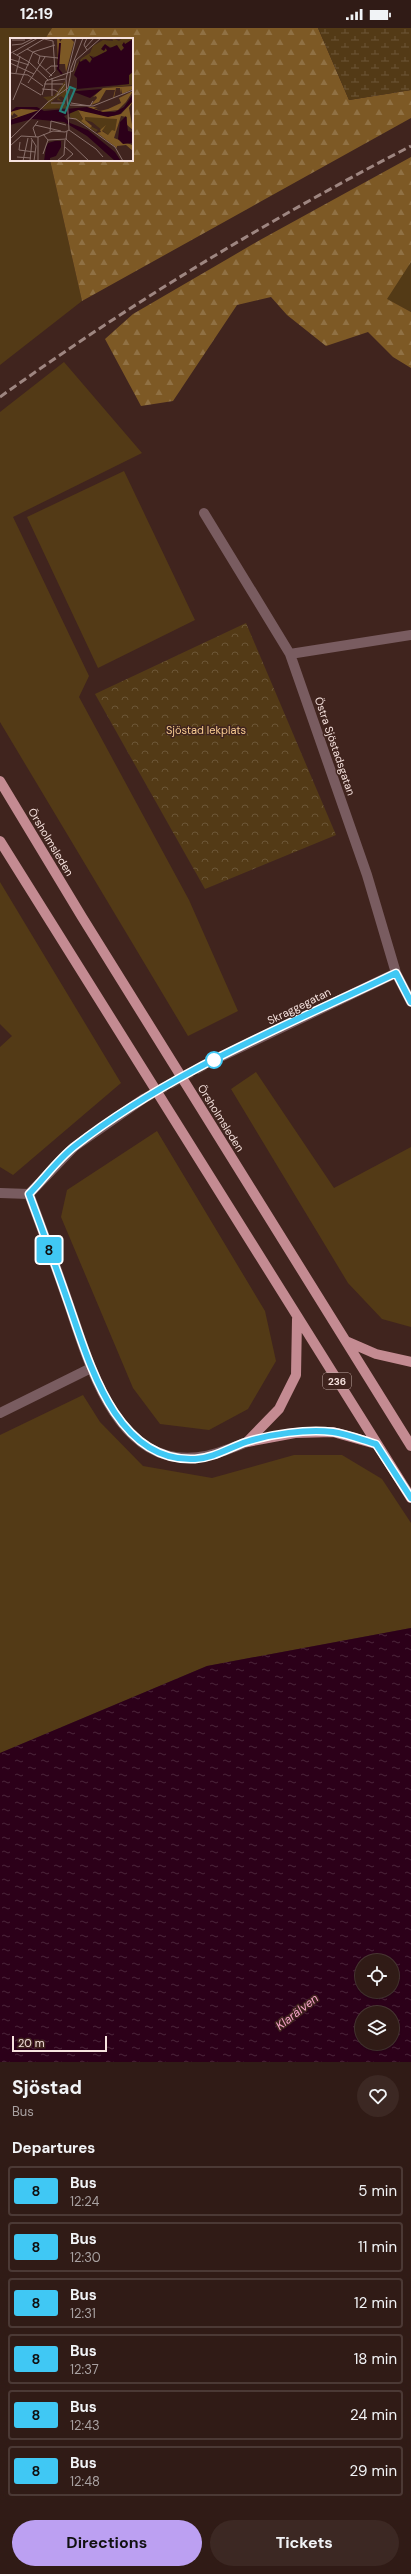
<!DOCTYPE html>
<meta charset="utf-8">
<style>
body{margin:0;font-family:"DM Sans",sans-serif;background:#3c2823;color:#f1f3f6;height:100vh;display:flex;flex-direction:column;font-size:15px;white-space:nowrap}
*{box-sizing:border-box;margin:0}
p{font-size:13px;color:#a8a1a1}
.icon{flex:none;width:22px;height:22px;fill:none;stroke:currentColor;stroke-width:2;stroke-linecap:round;stroke-linejoin:round}
.map{position:relative;height:2034px;overflow:hidden}
.panel{display:flex;flex-direction:column;background:#301b16;flex:1}
.panel>*{flex:none}
.badge{padding:0 8px;border-radius:3px;font-size:14px;line-height:26px}
.tools{position:absolute;left:355px;top:1926px;display:grid;gap:8px}
.tools a{display:grid;place-items:center;width:44px;height:44px;border-radius:50%;background:#301b16;box-shadow:0 1px 3px #0004,0 0 0 1px #4b3935;font-size:20px}
.scale{position:absolute;left:12px;bottom:10px;width:95px;box-sizing:border-box;padding-left:4px;border:2px solid #f6e2de;border-top:0;font-size:11px;line-height:14px;white-space:nowrap;color:#f6e2de;-webkit-text-stroke:3px #40241e;paint-order:stroke}
.map>.badge{position:absolute;translate:-50% -50%;box-shadow:0 0 0 2px #fff}
h2{padding:0 12px;font-size:15px;line-height:36px}
.round{display:grid;place-items:center;flex:none;width:42px;height:42px;border-radius:21px;background:#3c2823}
.overview{display:flex;align-items:center;justify-content:space-between;height:68px;padding:0 12px}
h1{font-size:19px;font-weight:700;line-height:30px}
.action{display:flex;gap:8px;margin-top:auto;padding:8px 12px}
.action a{flex:1;height:46px;border-radius:24px;background:#bca0f2;color:#111;font-size:16px;font-weight:700;line-height:46px;text-align:center}
.action a+a{background:#3c2823;color:#f1f3f6}
ul{padding:0;list-style:none}
li{display:flex;align-items:center;gap:12px;height:50px;margin:0 8px 6px;padding:0 4px;border:2px solid #4b3935;border-radius:4px}
li div{flex:1}
li b{display:block;font-size:15px}
li em{font-style:normal}
li .badge{min-width:44px;font-weight:700;text-align:center}
.status{display:flex;justify-content:space-between;align-items:center;height:28px;padding:0 20px;background:#301b16;direction:ltr}
.status svg{height:11px;fill:currentColor}
.map>svg:first-child{display:block}
.grass{fill:#533a16}
.forest{fill:url(#forest-firs)}
.wetland{fill:url(#wetland-marsh)}
.park{fill:url(#park-crowns)}
.water{fill:url(#water-ripples);fill-rule:evenodd}
.lines{fill:none;stroke-linecap:round;stroke-linejoin:round}
.minor-tunnel{stroke:#5b403b;stroke-width:10;stroke-dasharray:10 5;stroke-linecap:butt}
.minor{stroke:#795c60;stroke-width:10}
.major{stroke:#c48b92;stroke-width:10}
.rail{stroke:#9e8681;stroke-width:3;stroke-dasharray:8 4;stroke-linecap:butt}
.line-casing{stroke:#fff;stroke-width:9}
.line{stroke:#40c8f4;stroke-width:6}
.stop-dot{fill:#fff;stroke:#40c8f4;stroke-width:2}
.labels{text-anchor:middle;stroke-width:3;stroke-linejoin:round;paint-order:stroke}
.shield{fill:#40241e;stroke:#bfa9a4;stroke-width:1}
.shield-label{font-size:10px;font-weight:bold;fill:#f6e2de}
.park-label{font-size:11px;fill:#f7cb91;stroke:#40241e}
.street-label{font-size:11px;fill:#f6e2de;stroke:#40241e}
.water-label{font-size:12px;font-style:italic;fill:#f7a2ca;stroke:#40241e}
.inset-river{fill:none;stroke:#2c0019;stroke-width:2}
.inset-road{fill:none;stroke:#89706b;stroke-width:1}
.view{fill:#268179;fill-opacity:0.15;stroke:#268179;stroke-width:2}
.inset-edge{fill:none;stroke:#f6e2de;stroke-width:2}
</style>
<div class="status"><b>12:19</b><svg viewBox="0 0 49 12"><path d="M0 12V9h3v3zM5 12V6h3v6zM10 12V3h3v9zM15 12V0h3v12zM26 1h20v11H26zM47 4h2v5h-2z"/></svg></div>
<div class="map">
<svg width="411" height="2034" viewBox="0 0 411 2034">
<defs>
<pattern id="forest-firs" width="22" height="20" patternUnits="userSpaceOnUse"><rect width="22" height="20" fill="#7d5925"/><path d="M5 1l3.5 6h-7zM16 11l3.5 6h-7z" fill="#907144"/></pattern>
<pattern id="wetland-marsh" width="20" height="14" patternUnits="userSpaceOnUse"><rect width="20" height="14" fill="#533a16"/><path d="M1 5h8M5 5V1M11 12h8M15 12V8" fill="none" stroke="#6c5637"/></pattern>
<pattern id="park-crowns" width="20" height="18" patternUnits="userSpaceOnUse"><rect width="20" height="18" fill="#533a16"/><path d="M2 6a3 3 0 1 1 6 0M12 15a3 3 0 1 1 6 0" fill="none" stroke="#6c5637"/></pattern>
<pattern id="water-ripples" width="26" height="14" patternUnits="userSpaceOnUse"><rect width="26" height="14" fill="#2c0019"/><path d="M2 4q2-2 4 0t4 0M15 11q2-2 4 0t4 0" fill="none" stroke="#4b253a"/></pattern>
</defs>
<rect width="100%" height="100%" fill="#40241e"/>
<path class="grass" d="M0,0H52L45,11H11V132H50L82,273L0,337Z
M410,234H411V284L386,271Z
M64,334L142,425L13,489L89,648L79,669L189,872L238,983L188,1008L0,694V384Z
M124,443L195,592L98,640L27,489Z
M0,854L121,1055L13,1147L0,1139V1019L12,1008L0,996Z
M256,1044L334,1160L411,1119V1299L382,1291L348,1255L231,1061Z
M157,1103L265,1283L276,1333L248,1381L209,1402L160,1396L133,1360L61,1189L67,1162Z
M83,1367L100,1394L143,1438L212,1450L294,1427H342L382,1451L411,1495V1600L207,1638L0,1725V1407Z"/>
<path class="forest" d="M52,0H318L349,72L411,62V90L82,273L50,132H132V11H45Z
M411,129V234L387,271L411,284V340L393,329L368,304L326,318L287,287L271,269L237,277L173,373L141,378L105,311L133,286L260,212Z"/>
<path class="wetland" d="M318,0H411V62L349,72Z"/>
<path class="park" d="M246,595L336,807L205,861L95,666Z"/>
<path class="water" d="M411,1600V2034H0V1725L207,1638ZM362,1933H392V1963H362ZM362,1985H392V2015H362Z"/>
<g class="lines">
<path class="minor-tunnel" d="M143,1071L212,1033"/>
<path class="minor" d="M204,485L290,626L367,847L396,945L411,974
M290,626L411,607
M212,1033L396,945
M0,1165L29,1166
M29,1166C42,1201 55,1236 67,1271C85,1322 107,1410 166,1427C195,1435 220,1425 247,1414
M29,1166L74,1119L143,1071
M0,1385L91,1340"/>
<path class="major" d="M0,753L82,889L411,1418
M0,813L411,1470
M346,1313L376,1326L411,1334
M247,1414L279,1381L296,1347L297,1291
M247,1414L295,1405L333,1404L376,1416"/>
<path class="rail" d="M0,369C131,275 268,192 411,118"/>
</g>
<g class="lines">
<defs>
<path id="line" d="M411,974L396,945C288,997 171,1043 75,1118C58,1131 44,1151 29,1166C42,1201 55,1236 67,1271C88,1330 114,1435 195,1431C213,1430 229,1420 246,1414C271,1406 306,1401 333,1404C347,1406 362,1412 376,1416L411,1470"/>
</defs>
<use href="#line" class="line-casing"/>
<use href="#line" class="line"/>
</g>
<circle class="stop-dot" cx="214" cy="1032" r="8"/>
<g class="labels">
<rect class="shield" x="323" y="1345" width="28" height="16" rx="3"/>
<g class="shield-label">
<text x="337" y="1357">236</text>
</g>
<g class="park-label">
<text x="206" y="706">Sjöstad lekplats</text>
</g>
<g class="street-label">
<text transform="translate(335 718) rotate(71)" y="4">Östra Sjöstadsgatan</text>
<text transform="translate(51 814) rotate(59)" y="4">Örsholmsleden</text>
<text transform="translate(299 978) rotate(-26)" y="4">Skraggegatan</text>
<text transform="translate(221 1090) rotate(58)" y="4">Örsholmsleden</text>
</g>
<g class="water-label">
<text transform="translate(297 1984) rotate(-38)" y="4">Klarälven</text>
</g>
</g>
<g transform="translate(10 10)">
<rect width="123" height="123" fill="#40241e"/>
<path d="M55,43L57,62L51,58L48,60L52,63L47,62L48,59L52,55L40,65L55,66L58,70L32,71L38,63L33,59L44,58ZM68,72L73,82L71,83L88,92L86,94L60,79V74ZM91,78L107,81L105,93L98,97L82,84L75,82V79Z" fill="#533a16"/>
<path d="M47,0H49L50,4L52,1L60,0L64,4L56,34L55,26H48ZM123,48V51L112,56L111,50V56L110,50H106L104,60H103L105,52H96L89,64L81,67L87,60L86,58L83,59L93,50ZM123,53L116,64L108,72L92,74L77,69H88L84,70L90,73L98,71L111,65L109,60ZM123,63L119,70L123,92L117,87V79L111,78L104,100L122,107L123,113L116,107L107,108V110L87,95L91,94L90,92L96,87L92,93L98,97L102,92L105,93L107,81L75,79V82L82,88L80,90L71,83L73,81L68,72L103,78L111,76ZM8,71H24L30,73L0,82L8,78L4,75L2,78L0,74Z" fill="#7d5925"/>
<path d="M102,0L109,3L113,0L123,1L111,13L95,7L92,9L96,10L97,13L87,19L80,18L82,21L79,25L76,21H73L71,24L70,22L63,37L67,26L72,20L80,15L83,8L93,2L103,3ZM123,34V47L93,50L119,46V37Z" fill="#533a16"/>
<path d="M123,1V34L119,37V46L67,51V40L64,37L70,22V24L76,21L80,25L82,21L79,17L83,20L97,13L96,10L94,13L91,11L95,6L100,10L107,7L111,13L114,10L112,7L114,4L115,6ZM92,51L80,60L64,54L67,53ZM123,56V63L110,76L98,79L68,72L54,78L60,85L78,92L105,114L111,123H105L77,98L54,84L22,81L0,87V82L29,72L11,71L0,74L6,69H27L34,73L77,69L93,74H105L114,69ZM116,78L118,93L123,94V105L113,106L108,101L110,84ZM45,103H51V109L46,118L40,120V123H34L36,109L38,105Z" fill="#2c0019"/>
<path class="inset-river" d="M50,5L48,31L52,36"/>
<path class="inset-road" d="M77,0L74,7L77,12M2,2H15M2,7L12,6L24,0M75,10L84,0M17,11L30,18L48,20M1,15L28,0M3,15L19,24L38,42M7,17L34,1L43,3L45,33L39,39M30,18L28,25L42,38M0,21L19,27M0,25L24,36M36,32L41,28H48M0,35L18,37L33,48M6,35L10,18M60,39L61,30L73,0M42,40V58M42,43L55,41M11,45L31,57M18,45L35,19M34,46H53M32,51L45,52L48,54M32,57L36,43L63,33L66,22L91,0M47,57L55,46M3,62L23,14L45,7M41,65H55M61,65L80,68L83,63M60,67L83,68L123,52M59,80L66,81L105,109L113,123M25,87L51,93M59,92L86,111L93,119M57,93L56,101L79,123M40,94L41,83L56,87M33,96L38,102L57,101M26,99L23,90L28,83M21,100L26,108L24,123M0,101L38,64L58,50L60,39M10,104L9,112L25,114M0,108L11,98L28,99M55,109L63,116L55,123M33,116L38,102M7,119L21,120M13,123L18,100M20,123L22,102M28,123V99L43,93L55,94L59,92L56,41L66,0M47,123L54,117L55,102"/>
<path class="view" d="M60,49L65,51L55,75L50,73Z"/>
<rect width="123" height="123" class="inset-edge"/>
</g>
</svg>
<div class="tools">
<a><svg class="icon" aria-label="locate" viewBox="0 0 24 24"><circle cx="12" cy="12" r="6"/><path d="M12 2v4M12 18v4M2 12h4M18 12h4"/></svg></a>
<a><svg class="icon" aria-label="layers" viewBox="0 0 24 24"><path d="M12 4l9 5-9 5-9-5zM3 14l9 5 9-5"/></svg></a>
</div>
<div class="scale">20 m</div>
<b class="badge" style="left:49px;top:1222px;background:#40c8f4;color:#111">8</b>
</div>
<section class="panel">
<div class="overview"><div><h1>Sjöstad</h1><p>Bus</p></div><a class="round"><svg class="icon" aria-label="heart" viewBox="0 0 24 24"><path d="M12 20l-8-8c-3-5 5-10 8-4 3-6 11-1 8 4z"/></svg></a></div>
<h2>Departures</h2>
<ul>
<li><span class="badge" style="background:#40c8f4;color:#111">8</span><div><b>Bus</b><p>12:24</p></div><em>5 min</em></li>
<li><span class="badge" style="background:#40c8f4;color:#111">8</span><div><b>Bus</b><p>12:30</p></div><em>11 min</em></li>
<li><span class="badge" style="background:#40c8f4;color:#111">8</span><div><b>Bus</b><p>12:31</p></div><em>12 min</em></li>
<li><span class="badge" style="background:#40c8f4;color:#111">8</span><div><b>Bus</b><p>12:37</p></div><em>18 min</em></li>
<li><span class="badge" style="background:#40c8f4;color:#111">8</span><div><b>Bus</b><p>12:43</p></div><em>24 min</em></li>
<li><span class="badge" style="background:#40c8f4;color:#111">8</span><div><b>Bus</b><p>12:48</p></div><em>29 min</em></li>
</ul>
<div class="action"><a>Directions</a><a>Tickets</a></div>
</section>
